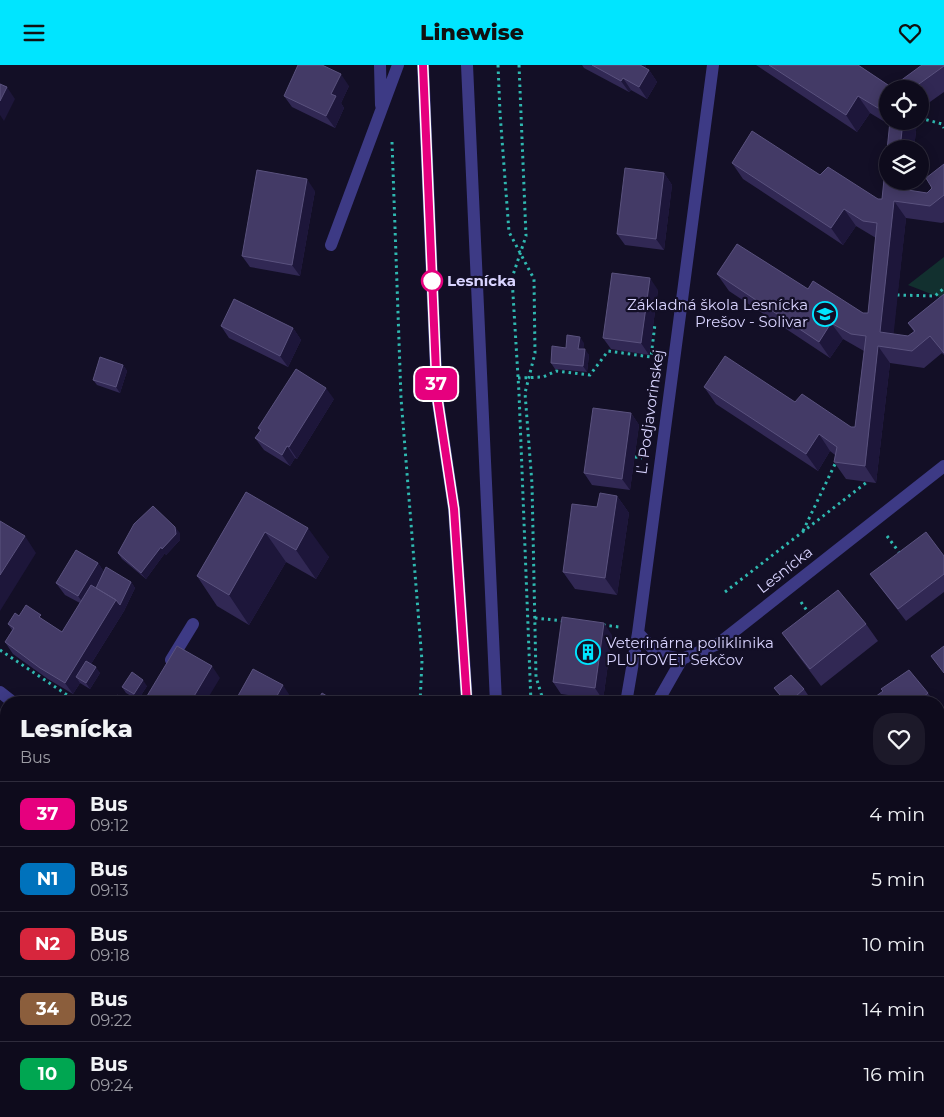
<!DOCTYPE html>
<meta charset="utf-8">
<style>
body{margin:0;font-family:Montserrat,sans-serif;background:#1c1929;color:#f1f3f6;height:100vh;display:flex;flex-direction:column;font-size:19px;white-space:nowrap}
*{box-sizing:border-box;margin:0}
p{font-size:16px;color:#9b9ba3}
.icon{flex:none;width:28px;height:28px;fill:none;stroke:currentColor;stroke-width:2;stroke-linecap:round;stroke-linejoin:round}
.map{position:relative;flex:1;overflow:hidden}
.details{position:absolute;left:0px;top:631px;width:945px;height:421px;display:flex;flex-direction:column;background:#0e0b1c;border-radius:20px 20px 0 0;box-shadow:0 2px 12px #0003,0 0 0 1px #2e2b3b}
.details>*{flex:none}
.badge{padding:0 10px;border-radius:8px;font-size:18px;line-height:32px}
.tools{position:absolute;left:879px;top:15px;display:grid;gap:10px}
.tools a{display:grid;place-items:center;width:50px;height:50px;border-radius:50%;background:#0e0b1c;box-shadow:0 2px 12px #0003,0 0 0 1px #2e2b3b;font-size:25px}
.map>.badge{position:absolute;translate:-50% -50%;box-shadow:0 0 0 2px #fff}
.round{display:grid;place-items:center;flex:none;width:52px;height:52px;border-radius:20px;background:#1c1929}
.summary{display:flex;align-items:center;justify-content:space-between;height:85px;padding:0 20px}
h1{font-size:24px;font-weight:800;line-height:38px}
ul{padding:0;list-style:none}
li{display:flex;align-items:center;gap:15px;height:65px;padding:0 20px;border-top:1px solid #2e2b3b}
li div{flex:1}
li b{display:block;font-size:19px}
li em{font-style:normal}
li .badge{min-width:55px;font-weight:700;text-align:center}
header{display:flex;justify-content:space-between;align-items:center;height:65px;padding:0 20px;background:#00e5ff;color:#111;font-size:22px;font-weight:800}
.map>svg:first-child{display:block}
.green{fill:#12302f}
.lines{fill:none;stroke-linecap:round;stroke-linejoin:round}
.path{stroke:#2fb8b0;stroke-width:3;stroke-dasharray:2.5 4;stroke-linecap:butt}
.minor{stroke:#3d3a85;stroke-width:12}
.wall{fill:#312854}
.shaded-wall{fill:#1d163a}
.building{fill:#433a66;stroke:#5a527e}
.line-casing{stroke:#fff;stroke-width:11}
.line{stroke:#e6007e;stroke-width:8}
.stop-dot{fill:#fff;stroke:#e6007e;stroke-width:2.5}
.labels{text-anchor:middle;stroke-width:4.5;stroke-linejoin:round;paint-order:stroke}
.stop-label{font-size:15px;font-weight:bold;fill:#d9d4ff;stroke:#130f26;text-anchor:start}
.poi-label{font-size:15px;fill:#d9d4ff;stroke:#130f26;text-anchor:end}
.street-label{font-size:15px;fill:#d9d4ff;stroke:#130f26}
</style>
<header><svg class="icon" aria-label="menu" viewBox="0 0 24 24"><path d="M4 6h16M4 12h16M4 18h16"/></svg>Linewise<svg class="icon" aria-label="heart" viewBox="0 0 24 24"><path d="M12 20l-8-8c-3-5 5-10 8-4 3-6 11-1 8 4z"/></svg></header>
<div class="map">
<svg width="944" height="1052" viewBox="0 0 944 1052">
<rect width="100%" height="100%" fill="#130f26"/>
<path class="green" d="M944,192V234L908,220Z
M944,870V1052H665L669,1046H939V871Z"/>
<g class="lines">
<path class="path" d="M498,0L500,48L509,167L534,214L535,288L525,328L532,419L536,612L544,638
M519,0L526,171L512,213L519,328L531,638
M920,53L942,59L944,63
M392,77L401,333L422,596L420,638
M897,230L935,231L944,223
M518,313L543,312L556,306L590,310L608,286L651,292L655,259
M635,392L642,393
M803,466L836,397
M887,471L901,490
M725,527L867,417
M801,537L810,550
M535,553L564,556
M603,560L619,562
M0,585L79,638
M0,662L6,667
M0,674L6,679
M939,898L944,897
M939,988L944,981
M739,1046L758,1052
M151,1052V1046
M450,1052L451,1046
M897,1052V1046"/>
<path class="minor" d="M380,0L381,40
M423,0L437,331L454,444L467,638
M467,0L496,638
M331,180L398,0
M638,568L658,589L682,594L718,579L944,401
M171,595L193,559
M0,627L14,638
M626,638L638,568L713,0
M657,638L682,594
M0,743L6,734
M939,770H944
M0,873L6,874
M499,1046L500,1052
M648,1046L663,1052
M556,1052L570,1046"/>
</g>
<path class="wall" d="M582,0H646L645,3L649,5L657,17L647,34L631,25L629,27L584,3Z
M756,0H858L891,22L895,21L944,0V27L920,44V24H888V56H917L914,84H888L909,125L927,128L932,123L944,99V157L942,158L906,153L893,269L908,271L914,267L908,258L944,229V290L942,288L924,303L890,298L876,418L846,414L834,397L835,390L830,386L818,406L716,339L704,322L795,337L851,362H855L864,286L843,274L830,293L729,226L717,209L808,224L863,248H868L876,173L856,161L843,180L743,114L732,98L820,110L878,134H882L890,60L870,48L857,67Z
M349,21L341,38L344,43L335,63L292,42L284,31Z
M664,108L672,120L664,185L625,180L617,169Z
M315,126L300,211L250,202L242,191Z
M658,225L649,290L611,284L603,273Z
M221,261L293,263L301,275L288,302L229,273Z
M584,278L583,284L589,290L587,307L555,304L551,298L566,283Z
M123,300L127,306L120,328L97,320L93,315Z
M334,334L297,394L295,393L290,401L264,385L255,373L260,366L258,363Z
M631,348L639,360L630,425L592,420L584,408Z
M246,427L329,492L316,514L286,497L249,560L217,541L197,511Z
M617,431L629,448L617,530L575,524L563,507L597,442Z
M180,468V475L166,490L165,488L146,514L122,494L118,488Z
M944,491V527L906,556L870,509Z
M98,498L104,507L131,517L135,523L124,546L91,599L100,608L90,624L80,618L73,629L48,614L13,589L5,577L12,565L8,559L19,551L45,556L62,567L80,538L65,530L56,518Z
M866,559L878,576L821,621L794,585L782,568Z
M612,570L603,635L561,629L553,617Z
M147,621L138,635L126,628L122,622Z
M774,623L804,624L808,630L800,638H786Z
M928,628L932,634L928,638H867Z
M0,750L6,756V845L0,844Z
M0,883L6,884V999L0,998Z
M856,1046L889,1052H857L856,1051Z
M323,1048L428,1050L427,1052H326Z"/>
<path class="shaded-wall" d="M636,0H646L642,8Z
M649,5L657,17L647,34L639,22Z
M341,9L349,21L341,38L344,43L335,63L326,51L331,29Z
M623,13L631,25L629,27L621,16Z
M7,22L15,34L4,56L0,50V36Z
M858,31L870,48L857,67L846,50Z
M903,56H917L914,84H900Z
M664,108L672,120L664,185L656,174Z
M307,114L315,126L300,211L292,200Z
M896,116H910L907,138L895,123Z
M894,136L906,153L892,284L880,267Z
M844,144L856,161L843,180L831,163Z
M650,213L658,225L649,290L641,278Z
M831,258L843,274L830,293L819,277Z
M293,263L301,275L288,302L280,291Z
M580,272L584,278L583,290L578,284Z
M878,281L890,298L876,418L865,401Z
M585,284L589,290L587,307L583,301Z
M123,300L127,306L120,328L116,322Z
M326,323L334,334L297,394L289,382Z
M631,348L639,360L630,425L622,414Z
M819,369L830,386L818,406L806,389Z
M287,381L295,393L290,401L282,390Z
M617,431L629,448L617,530L605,513Z
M175,462L180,468V475L166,490L162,484Z
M308,463L329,492L316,514L296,485Z
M265,467L286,497L249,560L229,530Z
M25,471L36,488L0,546V510Z
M161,482L165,488L146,514L141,508Z
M98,498L106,510L86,542L78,531Z
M131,517L135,523L124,546L81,615L76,612L80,618L73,629L65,618L116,535Z
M604,558L612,570L603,635L595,623Z
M212,601L220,613L205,638H190Z
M96,602L100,608L90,624L86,618Z
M143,615L147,621L138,635L134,629Z
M283,620L294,637V638H273Z
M0,682L3,686L0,690Z
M2,750L6,757L1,755Z
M138,1046H146V1052H138Z
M412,1046H425L428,1050L427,1052H410Z
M885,1046H886L889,1052H886Z"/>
<path class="building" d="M298,0H322L341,9L331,29L336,31L326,51L284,31Z
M592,0H640L649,5L639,22L623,13L621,16Z
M769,0H858L891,22L895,21L896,19L922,0H944V1L912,24H888V44L878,43L858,31L846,50Z
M0,19L7,22L0,36Z
M890,56H903L900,84H888V116H896L895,123L927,128L932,123L926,113L944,99V130L930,141L894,136L880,267L908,271L915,266L908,258L944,229V288L930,271L912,286L878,281L865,401L834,397L837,382L819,369L806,389L704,322L725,291L795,337L802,329L851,362H855L866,271L851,269L831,258L819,277L717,209L737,179L808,224L813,216L863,248H868L877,158L863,156L844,144L831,163L732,98L752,66L820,110L828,102L878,134H882Z
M625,103L664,108L656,174L617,169Z
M257,105L307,114L292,200L242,191Z
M612,208L650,213L641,278L603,273Z
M234,234L293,263L280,291L221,261Z
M567,270L580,272L578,284H585L583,301L551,298L552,281L566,283Z
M100,292L123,300L116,322L93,315Z
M296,304L326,323L289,382L287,381L282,390L255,373L261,365L258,363Z
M593,343L631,348L622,414L584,408Z
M246,427L308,463L296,485L265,467L229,530L197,511Z
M600,428L617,431L605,513L563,507L572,439L597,442Z
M153,441L175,462L176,469L162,484L161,482L141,508L118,488L134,459Z
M0,456L25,471L0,510Z
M926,467L944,491V509L898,544L870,509Z
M76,485L98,498L78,531L56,518Z
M106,502L131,517L120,540L116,535L96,523Z
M91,520L116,535L65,618L40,603L5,577L14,563L8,559L15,548L19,551L26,540L41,550L39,552L62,567Z
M838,525L866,559L810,604L782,568Z
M562,552L604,558L595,623L553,617Z
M177,581L212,601L190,638H147L144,636Z
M944,581V608L931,591Z
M86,596L96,602L86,618L76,612Z
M253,604L283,620L273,638H234Z
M909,605L928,628L916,638H867L883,626L881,624Z
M132,607L143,615L134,629L122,622Z
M791,610L804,624L788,638H787L774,623Z
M322,628L338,638H316Z
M117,630L128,638H112Z
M0,750H2L1,755L6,756V831L0,829Z
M0,883L6,884V980L0,979Z
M81,1046H138V1052H81Z
M324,1046H412L410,1052H336L323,1048Z
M856,1046H885V1051H856Z"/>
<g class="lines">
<defs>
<path id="line" d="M423,0L437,331L454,444L467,638"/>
</defs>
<use href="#line" class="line-casing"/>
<use href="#line" class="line"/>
</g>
<defs>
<symbol id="school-ring" viewBox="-11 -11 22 22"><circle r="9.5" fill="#130f26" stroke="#00e5ff" stroke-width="1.5"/><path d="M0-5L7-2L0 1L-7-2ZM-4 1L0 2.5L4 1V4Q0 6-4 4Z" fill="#00e5ff"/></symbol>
<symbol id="building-ring" viewBox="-11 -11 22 22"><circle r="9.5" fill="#130f26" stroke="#00e5ff" stroke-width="1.5"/><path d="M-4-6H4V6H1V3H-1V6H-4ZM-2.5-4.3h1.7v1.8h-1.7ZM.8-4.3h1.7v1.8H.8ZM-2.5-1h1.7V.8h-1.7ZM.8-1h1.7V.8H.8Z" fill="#00e5ff"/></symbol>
</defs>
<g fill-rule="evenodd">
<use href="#school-ring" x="811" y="235" width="28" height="28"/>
<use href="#building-ring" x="574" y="573" width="28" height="28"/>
</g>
<circle class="stop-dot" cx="432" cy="216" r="10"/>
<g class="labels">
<g class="stop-label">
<text x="447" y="221">Lesnícka</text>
</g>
<g class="poi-label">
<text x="808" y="245">Základná škola Lesnícka<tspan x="808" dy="17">Prešov - Solivar</tspan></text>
<text x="606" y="583" text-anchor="start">Veterinárna poliklinika<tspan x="606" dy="17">PLUTOVET Sekčov</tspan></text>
</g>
<g class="street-label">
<text transform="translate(650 347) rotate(-82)" y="5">Ľ. Podjavorinskej</text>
<text transform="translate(785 505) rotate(-38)" y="5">Lesnícka</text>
</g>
</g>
</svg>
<div class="tools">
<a><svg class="icon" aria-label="locate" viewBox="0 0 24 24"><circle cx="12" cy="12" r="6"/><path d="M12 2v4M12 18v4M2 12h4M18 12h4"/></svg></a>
<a><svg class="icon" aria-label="layers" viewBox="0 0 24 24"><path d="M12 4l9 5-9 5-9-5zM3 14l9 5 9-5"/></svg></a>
</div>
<b class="badge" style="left:436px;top:319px;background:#e6007e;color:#fff">37</b>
<section class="details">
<div class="summary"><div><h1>Lesnícka</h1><p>Bus</p></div><a class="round"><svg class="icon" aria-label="heart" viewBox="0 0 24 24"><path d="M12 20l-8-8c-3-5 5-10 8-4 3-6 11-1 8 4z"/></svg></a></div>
<ul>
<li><span class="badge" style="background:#e6007e;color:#fff">37</span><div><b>Bus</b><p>09:12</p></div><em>4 min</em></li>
<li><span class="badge" style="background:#0072bc;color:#fff">N1</span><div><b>Bus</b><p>09:13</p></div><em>5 min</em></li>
<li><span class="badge" style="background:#d7263d;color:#fff">N2</span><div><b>Bus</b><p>09:18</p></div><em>10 min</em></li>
<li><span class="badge" style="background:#8b5e3c;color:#fff">34</span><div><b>Bus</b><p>09:22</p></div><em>14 min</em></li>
<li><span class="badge" style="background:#00a651;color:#fff">10</span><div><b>Bus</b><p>09:24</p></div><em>16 min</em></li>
</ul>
</section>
</div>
